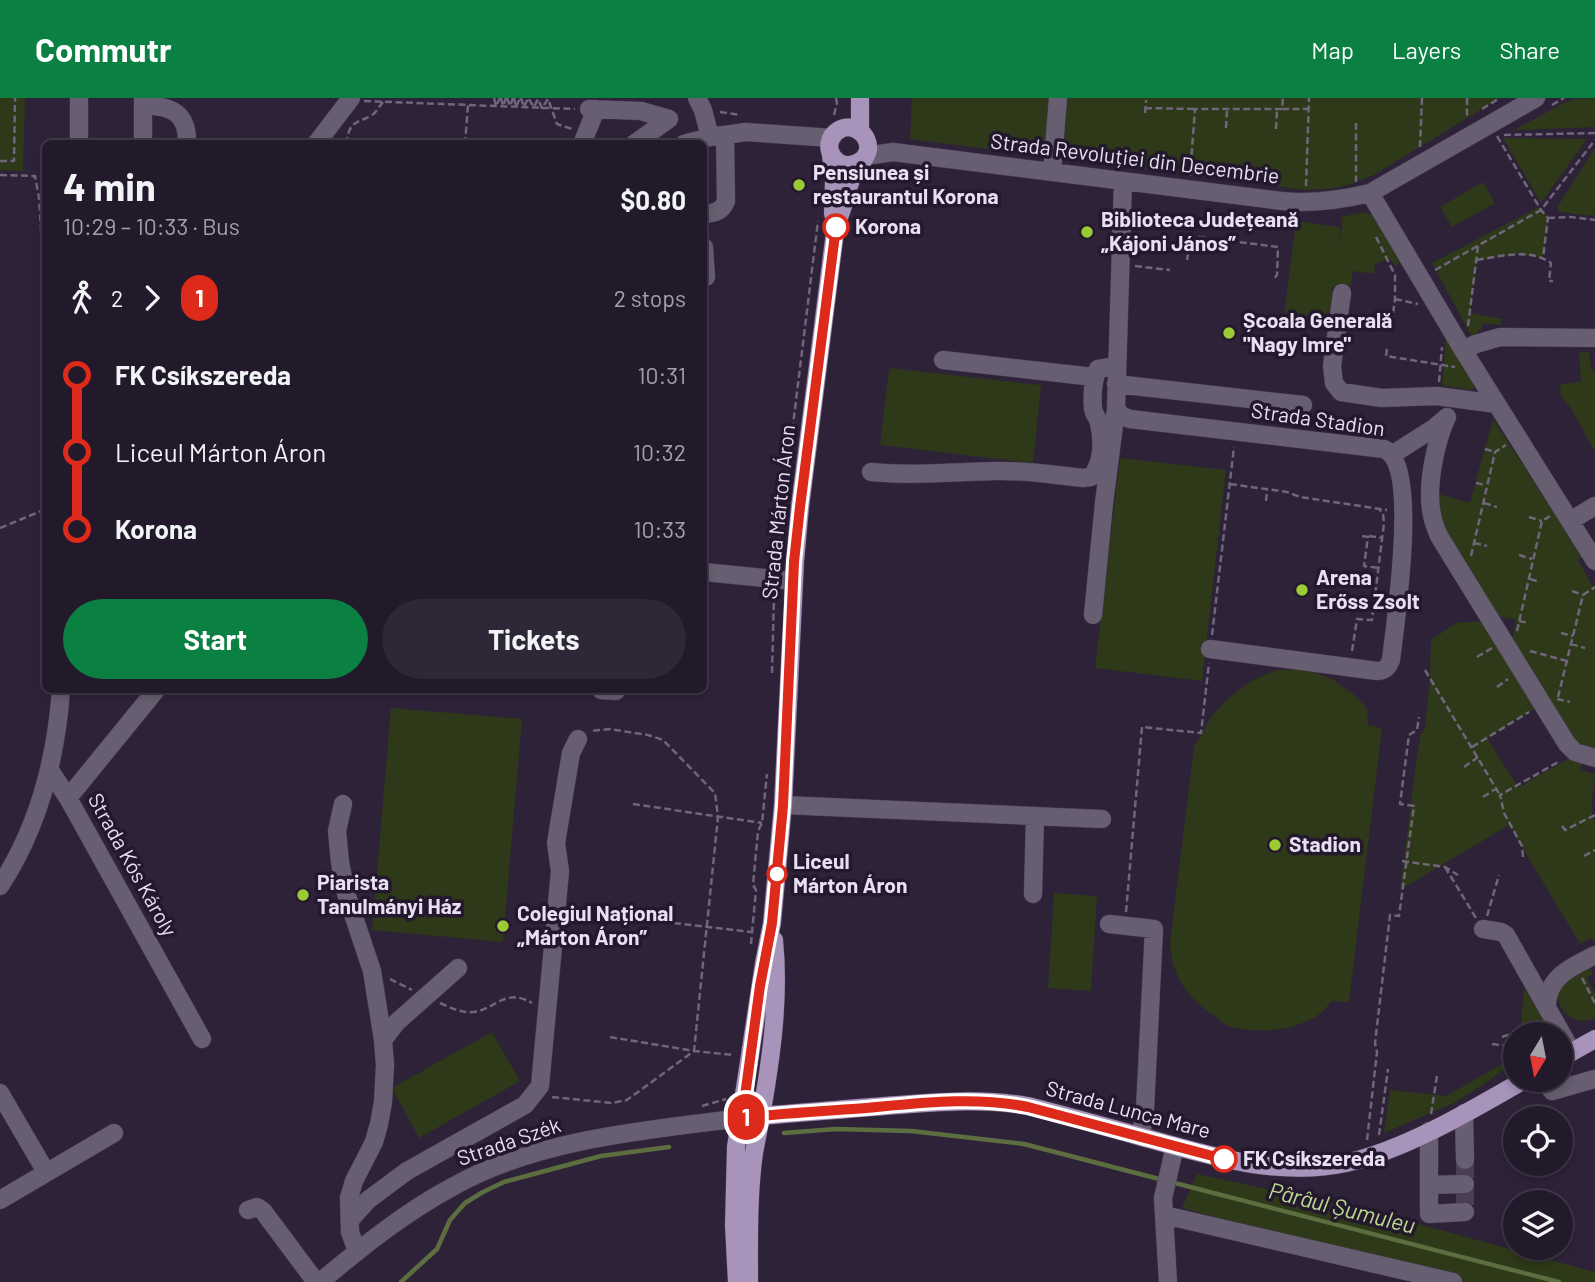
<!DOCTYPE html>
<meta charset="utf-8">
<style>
body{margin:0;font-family:Barlow,sans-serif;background:#2e2737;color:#f1f3f6;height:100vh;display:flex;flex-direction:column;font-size:26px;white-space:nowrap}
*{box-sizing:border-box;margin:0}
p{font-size:23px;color:#a2a1a9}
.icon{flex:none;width:38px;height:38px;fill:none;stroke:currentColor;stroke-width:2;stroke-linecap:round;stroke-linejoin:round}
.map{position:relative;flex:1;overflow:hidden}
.sheet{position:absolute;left:42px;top:42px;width:665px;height:553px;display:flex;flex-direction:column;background:#221a2b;border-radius:10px;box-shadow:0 4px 10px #0003,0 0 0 2px #3f3847}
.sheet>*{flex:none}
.badge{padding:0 14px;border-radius:23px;font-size:24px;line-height:46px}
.needle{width:46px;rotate:190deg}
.tools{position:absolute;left:1503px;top:924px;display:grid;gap:14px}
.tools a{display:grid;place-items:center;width:70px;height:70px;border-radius:50%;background:#221a2b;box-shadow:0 4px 10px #0003,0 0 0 2px #3f3847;font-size:35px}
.map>.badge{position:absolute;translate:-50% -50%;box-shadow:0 0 0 4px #fff}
.legs{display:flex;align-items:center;gap:10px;height:77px;padding:0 21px;font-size:23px}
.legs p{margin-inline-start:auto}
.summary{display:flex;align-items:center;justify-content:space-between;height:119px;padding:0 21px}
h1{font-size:38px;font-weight:700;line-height:52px}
.cta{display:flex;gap:14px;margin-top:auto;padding:14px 21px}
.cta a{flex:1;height:80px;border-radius:42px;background:#0b8043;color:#fff;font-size:28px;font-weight:700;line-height:80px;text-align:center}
.cta a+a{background:#2e2737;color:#f1f3f6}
ul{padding:0 21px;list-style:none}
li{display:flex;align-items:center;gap:24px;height:77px;font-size:26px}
li i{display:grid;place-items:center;width:10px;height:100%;margin:0 9px;background:currentColor}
li i::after{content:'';width:18px;height:18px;margin:-9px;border:5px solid;border-radius:50%;background:#221a2b}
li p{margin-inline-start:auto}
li:first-child i{background:linear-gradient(#0000 50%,currentColor 0)}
li:last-child i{background:linear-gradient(currentColor 50%,#0000 0)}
header{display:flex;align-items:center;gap:42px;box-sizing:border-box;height:98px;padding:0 35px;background:#0b8043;color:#fff}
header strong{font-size:33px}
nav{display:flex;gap:38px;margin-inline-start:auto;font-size:24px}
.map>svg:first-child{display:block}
.green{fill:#2d3918}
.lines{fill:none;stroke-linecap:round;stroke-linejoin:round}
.stream{stroke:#5c6e3f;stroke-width:4.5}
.minor-tunnel{stroke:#4a3e54;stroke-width:18;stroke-dasharray:18 9;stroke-linecap:butt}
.minor-casing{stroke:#483d53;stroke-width:19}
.major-casing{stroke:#483d53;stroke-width:19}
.path{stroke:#70657a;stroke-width:2.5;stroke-dasharray:7 3.5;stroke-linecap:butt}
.minor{stroke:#685e71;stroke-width:18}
.major{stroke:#a893bb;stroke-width:18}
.line-1-casing{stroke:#fff;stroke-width:16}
.line-1{stroke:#dd2a1b;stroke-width:10}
.poi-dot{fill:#9acb34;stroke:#24182e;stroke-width:2.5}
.stop-1-dot{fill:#fff;stroke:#dd2a1b;stroke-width:3.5}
.labels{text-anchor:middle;stroke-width:7;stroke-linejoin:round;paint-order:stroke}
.street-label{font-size:21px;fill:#e8e0f0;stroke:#24182e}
.poi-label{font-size:21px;font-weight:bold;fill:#e8e0f0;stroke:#24182e;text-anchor:start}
.stop-label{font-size:21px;font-weight:bold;fill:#e8e0f0;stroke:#24182e;text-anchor:start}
.water-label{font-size:23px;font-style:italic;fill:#bbd98f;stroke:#24182e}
</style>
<header>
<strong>Commutr</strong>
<nav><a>Map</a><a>Layers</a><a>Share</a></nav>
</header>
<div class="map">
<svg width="1595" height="1184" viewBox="0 0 1595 1184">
<rect width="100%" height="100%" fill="#2e2239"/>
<path class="green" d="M0,0H25L23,73L0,72Z
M912,0H1500L1374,77L1351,86L1334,90L1306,92L910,41Z
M1595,0V29L1514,32L1562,6L1575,1Z
M1503,40L1587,41L1541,105Z
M1595,50V116L1593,118L1560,114L1558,112V108Z
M1483,84L1495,105L1452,129L1440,109Z
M1539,109L1548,120L1543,160L1515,156L1477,163L1470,215L1502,221L1501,227L1483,225L1481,232H1478L1476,239L1473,241L1432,165Z
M1363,114L1373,117L1400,164L1398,167L1395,168L1390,161L1375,166L1374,176L1353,173L1350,190L1333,188L1327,231L1283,225L1296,123L1340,129L1338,148L1342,127L1341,119Z
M1446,238L1475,287L1473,292L1445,288L1442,286Z
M1579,254H1589L1591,268L1595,276V354L1572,312L1561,298L1560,286L1581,284Z
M889,270L1041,287L1033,365L880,347Z
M1493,321L1583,459L1578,462L1593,489H1595V652L1577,646L1511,548L1516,522L1493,517L1435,412V395L1470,405Z
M1120,360L1226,372L1202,583L1095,570Z
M1486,523L1536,610L1487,640L1516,686L1519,689L1575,657L1583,660L1580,672L1595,676C1595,691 1588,707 1595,723V846L1591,840L1580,846L1509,727L1400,792L1417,656L1421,636L1425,629L1430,580L1431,542L1456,525Z
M1277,572H1308L1332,581L1353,596L1367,610L1368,627L1382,630L1349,904L1332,903C1327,908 1323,914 1317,918C1293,933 1258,936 1231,929C1225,927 1219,921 1213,917C1186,898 1172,878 1170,845L1194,649L1211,619L1226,602L1251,583Z
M391,610L522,621L503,844L372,832Z
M1054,795L1097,798L1091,893L1048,890Z
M1589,869L1593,876L1587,880L1595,895V920C1580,927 1564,920 1559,904C1558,900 1557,897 1558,893C1562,882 1579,875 1589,869Z
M1524,890C1534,905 1545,918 1545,936H1520Z
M492,934L520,983L419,1040L392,990Z
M1511,945H1515V963L1481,988L1456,1004L1384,1035L1390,992L1446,998L1509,962L1505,954Z
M1197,1076L1367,1112L1595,1174V1184H1454L1182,1110Z"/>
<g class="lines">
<path class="stream" d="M784,1035L836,1031L911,1033L1024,1046L1163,1082
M1171,1084L1559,1184
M401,1184L437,1151L450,1122L465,1105L483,1094L504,1084L601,1058L669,1049"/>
<path class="minor-tunnel" d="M1465,1062V1114"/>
<defs>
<path id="minor" d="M697,0L703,12L710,39
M143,7C171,8 188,14 187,46
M589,11L641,13L669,21
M79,46V0
M143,46V0
M316,46L351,0
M582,46L596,11
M634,46L669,21
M684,46L710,39L746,34L832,40
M865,58L893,54L1282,103C1313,106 1341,102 1370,95L1536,0
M1052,74L1058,0
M1370,95L1463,252L1595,463
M704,116C714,115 722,114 726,103L725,37
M704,149L706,179
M1342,195L1332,268L1334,285L1341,294L1382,300L1437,298L1497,306
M1463,252L1476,246L1500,239L1595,240
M943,262L1094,279
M1116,286L1303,307
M1116,311L1122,318L1130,321L1384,351C1420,366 1395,527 1391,562C1388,569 1385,573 1377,573L1210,551
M1447,319C1435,345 1426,389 1432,417C1433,424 1436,431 1439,438L1567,646L1575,654L1595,660
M1393,356L1434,330L1446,320
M871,374C913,378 954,374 996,373C1025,372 1054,377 1083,380L1091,379C1103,365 1103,343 1099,325C1098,319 1093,316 1093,310C1092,298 1093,282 1098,271L1110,269H1117
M1570,423L1595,408
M704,474L793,483
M1093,517L1104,405L1116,311L1123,83
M601,592L616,593L617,592
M49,671L68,700L202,941
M68,700L156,592
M343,706L337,733L340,764L346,795L372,873L383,942L385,967L383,1004L379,1026L374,1044L354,1083L349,1100L350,1134L357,1153
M783,707L1102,721
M0,788C38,730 56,660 61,592
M1033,796L1035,718
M1109,826L1154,831L1145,1011L1141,1038
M1483,831L1501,834L1506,837L1572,954
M1547,907C1548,878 1572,869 1595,857
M383,942L397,924L458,870
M1544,982L1552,993L1595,981
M0,995L46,1074
M1464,1015L1465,1062
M1429,1033V1116L1465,1114
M1429,1087L1465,1086
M0,1102L114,1035
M248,1112L257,1109L263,1113L316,1184
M1164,1117L1453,1184
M351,1121L368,1102L407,1073L525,1007L540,988L560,773L556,745L571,655L578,641
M320,1184C362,1149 405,1114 454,1088C538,1041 647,1032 742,1020
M1168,1184L1163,1100L1175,1048"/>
<path id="major" d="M860,0V33
M831,57L834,82L833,116
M1561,960L1595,941
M742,1020C785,1015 828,1013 871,1009C924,1005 976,999 1028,1008C1066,1018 1104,1028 1142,1039C1209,1057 1276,1080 1346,1065C1405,1052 1472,1012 1524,982
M737,1184L734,1127L736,1049L764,865L772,825L783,707L795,464L800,409L836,126C844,111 845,95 852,80C856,71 866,62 868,52C870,36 852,24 839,32C816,46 838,80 862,62
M749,1184C749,1141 748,1097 754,1055C756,1043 759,1031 761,1018C771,962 780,900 774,842"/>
</defs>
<use href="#minor" class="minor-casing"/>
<use href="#major" class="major-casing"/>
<path class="path" d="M494,0L496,8L500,0
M501,0L503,8L506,0
M507,0L510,8L513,0
M514,0L516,9L520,0
M521,0L524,9L528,0L534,9L538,1L542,10L548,1L557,26L572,31
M1467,0V21
M364,3L575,11
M1552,7L1564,0
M1145,10L1195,11
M1282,11H1309
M1482,11L1500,0
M720,14L741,17
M1145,15L1146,2
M834,17L837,5L836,0
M1356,25V84
M1226,30L1227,13
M1276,31L1277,11
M1504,37L1595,35
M1497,38L1541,112L1548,120L1543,160
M346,46C350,22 354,27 372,17C377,14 379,8 383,4
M465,46L468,7
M1420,49L1422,0
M0,63H14L15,0
M0,77L35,78L39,100L43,162H46
M1190,78L1195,11H1282L1283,0
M1306,88L1309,0
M1548,120L1571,119L1595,122
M1376,139L1395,177V201L1391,229
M1187,162L1191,138L1278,149L1277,177L1274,181
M1477,162C1501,158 1530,150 1551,165L1549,183H1553
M1135,168L1170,172
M1435,172L1541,112L1595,42
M1395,201L1418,206
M1468,228L1478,148
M1387,251L1386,258L1455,269
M1439,284L1442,249
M1485,351L1495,354
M786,384L818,123
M1476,385L1486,387
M1230,386L1287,394L1300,399L1387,412
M1266,403L1267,392
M1484,405L1497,409
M1529,419L1542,423
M0,430L46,411
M1362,438L1368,439L1364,468L1379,470
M1369,438L1382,440
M1474,445L1487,448
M1519,457L1532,461
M1471,458L1495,354L1506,347
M776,467L781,425
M1530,481L1540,484
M1572,493L1583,497
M1519,523L1529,525
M1517,533L1542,423L1550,418
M1561,535L1573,538
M1212,537L1234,349
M1571,546L1585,550
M1352,553L1357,521L1372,522L1384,425L1383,415L1379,411
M1530,553L1567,563
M1477,559L1492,550
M1425,572L1500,697
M772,575L774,498
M1497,589L1508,581
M1558,599L1583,497L1595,489
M1557,601L1570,604
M1472,649L1529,614
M1464,669L1478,659
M1483,699L1497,690
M633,706L762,725
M1562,728L1565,732L1595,717
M1584,758L1595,752
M1523,759L1522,748L1504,715L1500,697L1560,663
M1402,763L1445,769L1458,777
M1445,769L1476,820
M1126,814L1142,629L1201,635L1209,565
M1487,818L1499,777
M674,825L751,834
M751,846L756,792L753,787L758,733L762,725L767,676
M1582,880L1595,905
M390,881L412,892
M440,905C451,910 461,915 473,914C495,912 505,889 532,905
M610,939L694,953L734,957
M1502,939L1537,926
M1492,946L1516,949
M1509,948L1516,960
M552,999L612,1005L627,1002L694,953L718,719L715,695L663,642L648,637L609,631L592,633
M702,1008L726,1001
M1431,1016L1437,978
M1379,1037L1388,971
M1367,1042L1377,954L1375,945L1390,817L1399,818L1414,708L1400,706L1409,637L1417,632L1419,619"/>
<use href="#minor" class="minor"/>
<use href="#major" class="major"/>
</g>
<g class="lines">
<defs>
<path id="line-1" d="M836,129L800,409L794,464L783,708L772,825L760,888L742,1020C783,1015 825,1013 866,1010C920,1005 975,998 1028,1009L1224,1061"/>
</defs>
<use href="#line-1" class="line-1-casing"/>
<use href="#line-1" class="line-1"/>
</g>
<g class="poi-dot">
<circle cx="799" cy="87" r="7"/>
<circle cx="1087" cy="134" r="7"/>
<circle cx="1229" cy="235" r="7"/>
<circle cx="1302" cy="492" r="7"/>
<circle cx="1275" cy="747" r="7"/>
<circle cx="303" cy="797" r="7"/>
<circle cx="503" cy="828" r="7"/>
</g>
<g class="stop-1-dot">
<circle cx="836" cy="129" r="12"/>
<circle cx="777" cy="776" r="9"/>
<circle cx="1224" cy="1061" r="12"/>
</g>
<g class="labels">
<g class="street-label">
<text transform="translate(1135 61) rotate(7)" y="7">Strada Revoluției din Decembrie</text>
<text transform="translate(1318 322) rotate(8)" y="7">Strada Stadion</text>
<text transform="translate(779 414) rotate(-84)" y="7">Strada Márton Áron</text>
<text transform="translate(132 767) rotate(61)" y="7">Strada Kós Károly</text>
<text transform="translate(1128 1012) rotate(15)" y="7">Strada Lunca Mare</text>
<text transform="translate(509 1044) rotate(-19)" y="7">Strada Szék</text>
</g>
<g class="poi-label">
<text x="813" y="82">Pensiunea și<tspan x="813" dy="24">restaurantul Korona</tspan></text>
<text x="1101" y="129">Biblioteca Județeană<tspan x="1101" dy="24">„Kájoni János”</tspan></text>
<text x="1243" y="230">Școala Generală<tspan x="1243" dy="24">"Nagy Imre"</tspan></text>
<text x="1316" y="487">Arena<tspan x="1316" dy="24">Erőss Zsolt</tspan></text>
<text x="1289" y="754">Stadion</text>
<text x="317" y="792">Piarista<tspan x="317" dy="24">Tanulmányi Ház</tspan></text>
<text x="517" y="823">Colegiul Național<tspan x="517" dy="24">„Márton Áron”</tspan></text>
</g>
<g class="stop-label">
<text x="855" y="136">Korona</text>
<text x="793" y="771">Liceul<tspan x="793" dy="24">Márton Áron</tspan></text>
<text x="1243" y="1068">FK Csíkszereda</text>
</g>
<g class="water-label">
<text transform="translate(1342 1110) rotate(14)" y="8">Pârâul Șumuleu</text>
</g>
</g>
</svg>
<div class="tools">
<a><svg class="needle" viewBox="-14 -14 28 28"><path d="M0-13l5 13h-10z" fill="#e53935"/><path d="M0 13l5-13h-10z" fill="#a2a1a9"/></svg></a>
<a><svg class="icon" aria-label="locate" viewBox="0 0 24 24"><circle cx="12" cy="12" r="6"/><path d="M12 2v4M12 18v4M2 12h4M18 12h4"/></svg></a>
<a><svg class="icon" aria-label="layers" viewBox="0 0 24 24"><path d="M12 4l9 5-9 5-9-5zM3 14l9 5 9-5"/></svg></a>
</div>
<b class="badge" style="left:746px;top:1019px;background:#dd2a1b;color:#fff">1</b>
<section class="sheet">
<div class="summary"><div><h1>4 min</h1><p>10:29 – 10:33 · Bus</p></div><b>$0.80</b></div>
<div class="legs"><svg class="icon" aria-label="walk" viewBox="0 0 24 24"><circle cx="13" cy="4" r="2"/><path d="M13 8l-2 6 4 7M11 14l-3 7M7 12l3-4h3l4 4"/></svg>2<svg class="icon" aria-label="forward" viewBox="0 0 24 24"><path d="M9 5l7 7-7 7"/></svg><b class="badge" style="background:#dd2a1b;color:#fff">1</b><p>2 stops</p></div>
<ul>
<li><i style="color:#dd2a1b"></i><b>FK Csíkszereda</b><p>10:31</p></li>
<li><i style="color:#dd2a1b"></i><span>Liceul Márton Áron</span><p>10:32</p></li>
<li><i style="color:#dd2a1b"></i><b>Korona</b><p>10:33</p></li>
</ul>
<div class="cta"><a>Start</a><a>Tickets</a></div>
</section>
</div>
